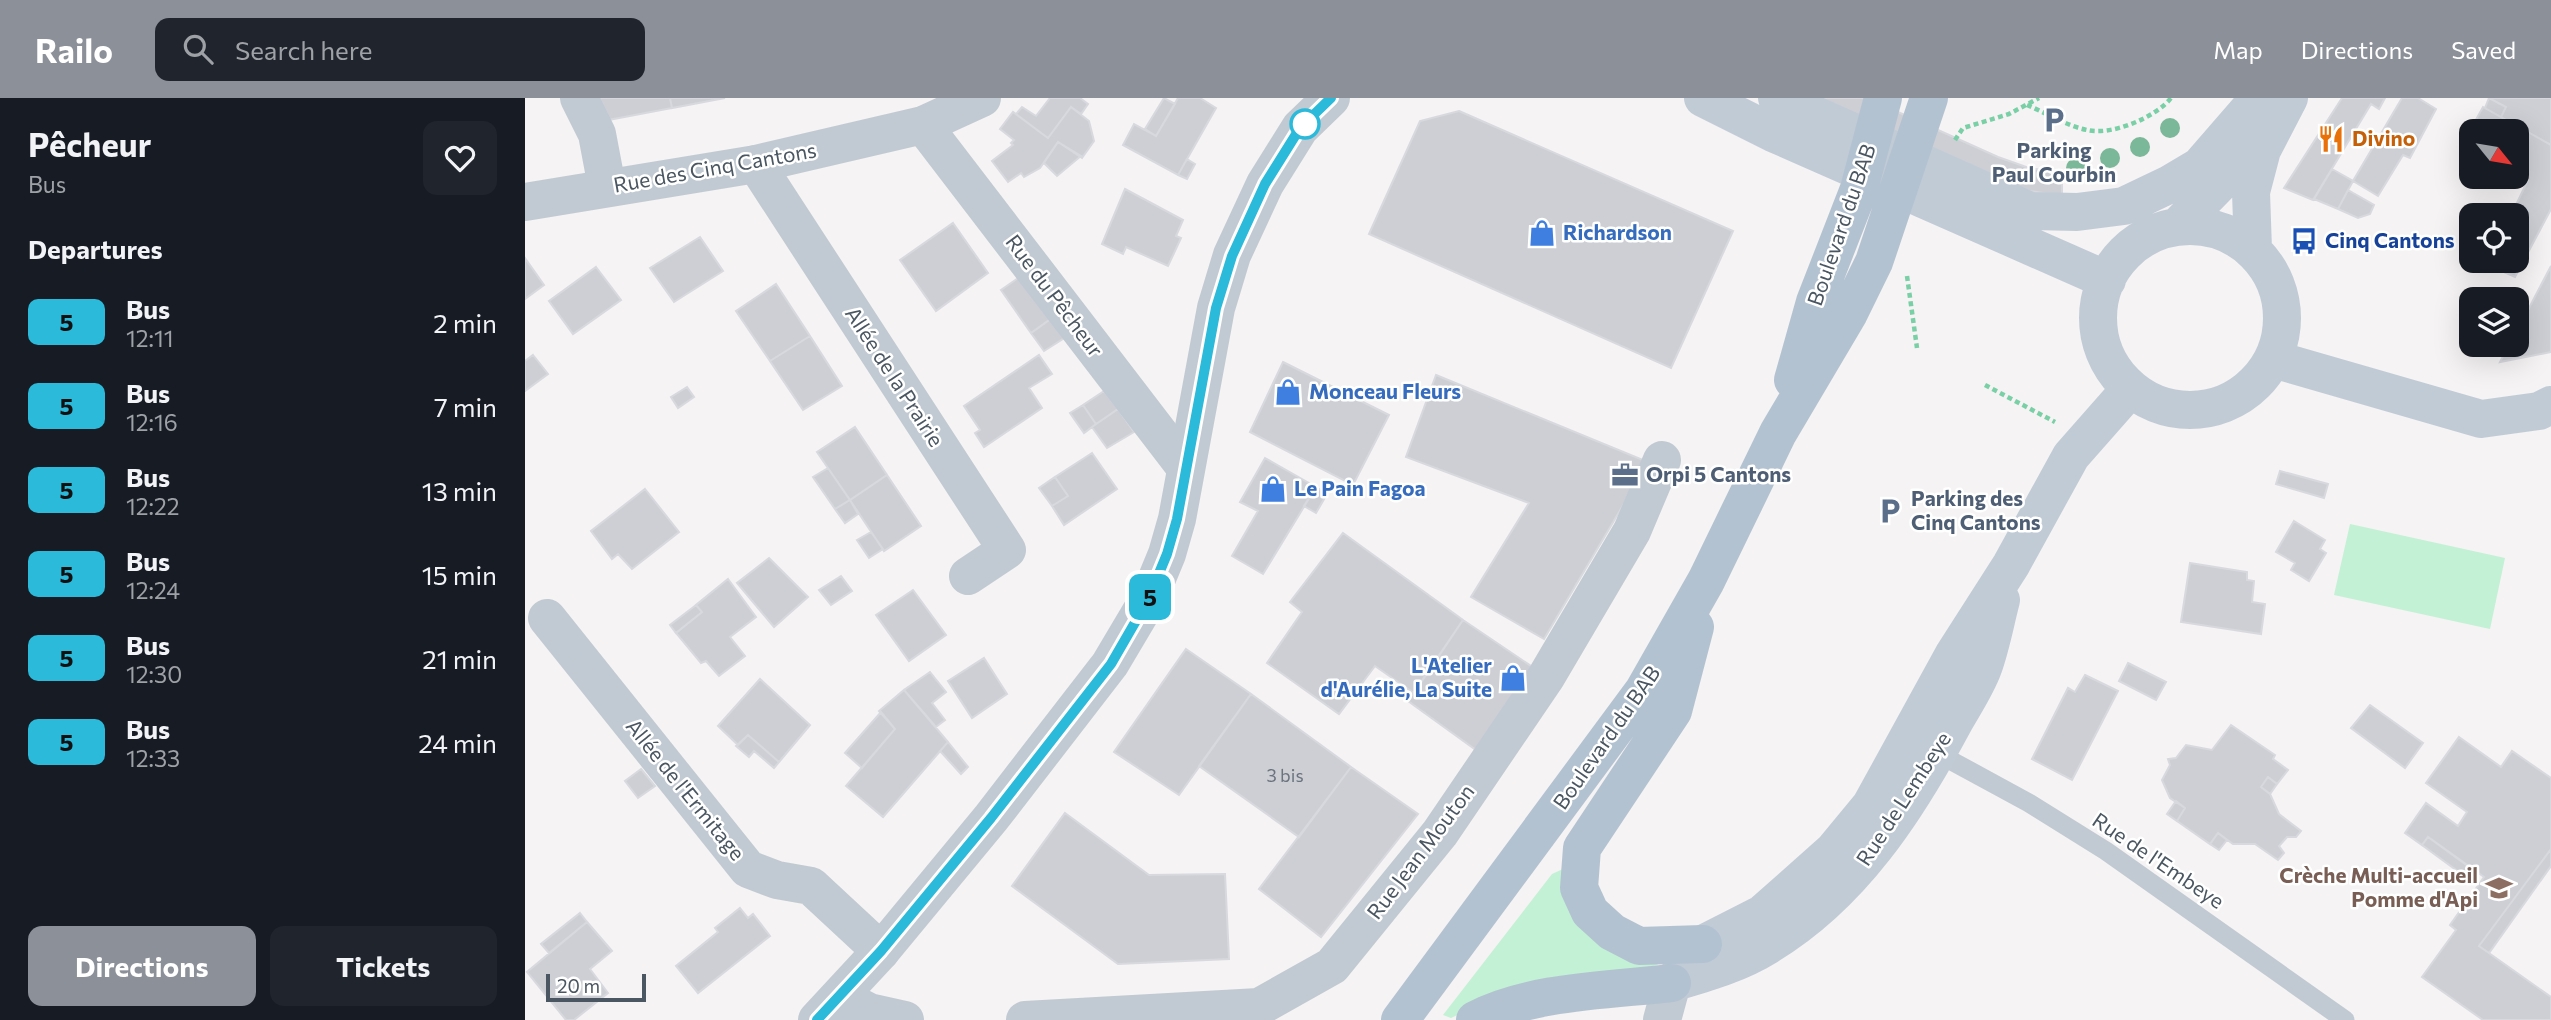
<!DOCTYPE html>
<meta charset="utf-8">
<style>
body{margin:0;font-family:Commissioner,sans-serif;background:#20242c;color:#f1f3f6;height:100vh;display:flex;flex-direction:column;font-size:26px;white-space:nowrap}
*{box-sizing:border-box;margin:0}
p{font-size:23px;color:#9ea1a6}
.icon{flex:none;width:38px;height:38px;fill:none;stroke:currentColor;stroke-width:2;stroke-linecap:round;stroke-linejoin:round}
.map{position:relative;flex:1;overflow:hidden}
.panel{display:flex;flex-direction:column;background:#171b24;width:525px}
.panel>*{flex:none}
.badge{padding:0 14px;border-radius:10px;font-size:24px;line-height:46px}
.needle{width:46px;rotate:120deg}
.controls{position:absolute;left:1934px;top:21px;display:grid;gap:14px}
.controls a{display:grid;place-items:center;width:70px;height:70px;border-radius:14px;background:#171b24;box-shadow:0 7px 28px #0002;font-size:35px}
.scale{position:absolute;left:21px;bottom:18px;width:100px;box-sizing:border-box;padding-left:7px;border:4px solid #4a5661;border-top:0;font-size:19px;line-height:24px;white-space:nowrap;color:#4a5661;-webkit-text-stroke:5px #fff;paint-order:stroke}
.map>.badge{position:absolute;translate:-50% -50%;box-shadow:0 0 0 4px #fff}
h2{padding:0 28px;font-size:26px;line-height:63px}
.round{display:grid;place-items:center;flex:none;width:74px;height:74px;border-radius:14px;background:#20242c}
.overview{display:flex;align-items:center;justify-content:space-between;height:119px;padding:0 28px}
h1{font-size:33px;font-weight:700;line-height:52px}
.button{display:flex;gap:14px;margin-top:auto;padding:14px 28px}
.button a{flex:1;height:80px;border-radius:14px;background:#8c9099;color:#fff;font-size:28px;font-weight:700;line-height:80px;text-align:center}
.button a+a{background:#20242c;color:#f1f3f6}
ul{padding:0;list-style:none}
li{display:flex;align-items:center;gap:21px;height:84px;padding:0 28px}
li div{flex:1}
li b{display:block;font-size:26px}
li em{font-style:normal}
li .badge{min-width:77px;font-weight:700;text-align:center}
header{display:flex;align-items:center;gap:42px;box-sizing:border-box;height:98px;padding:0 35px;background:#8c9099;color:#fff}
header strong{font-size:33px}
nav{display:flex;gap:38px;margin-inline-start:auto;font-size:24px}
.search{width:490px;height:63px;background:#20242c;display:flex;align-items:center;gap:18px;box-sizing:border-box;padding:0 24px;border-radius:14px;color:#9ea1a6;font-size:26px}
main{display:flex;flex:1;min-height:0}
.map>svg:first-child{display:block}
.green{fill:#c3f1d5}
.building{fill:#cdcfd5;stroke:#d7d9de;stroke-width:2}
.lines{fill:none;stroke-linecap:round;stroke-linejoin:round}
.path{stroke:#7ad0a6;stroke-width:4.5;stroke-dasharray:5 3.5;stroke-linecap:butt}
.service{stroke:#c1cad2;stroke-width:19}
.minor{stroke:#c1cad2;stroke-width:38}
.tertiary{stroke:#c1cad2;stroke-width:38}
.secondary{stroke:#c1cbd6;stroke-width:38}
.primary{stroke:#b3c2d1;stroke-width:38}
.tree{fill:#7bb799}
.line-casing{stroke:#fff;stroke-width:16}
.line{stroke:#2bbada;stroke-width:10}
.stop-dot{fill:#fff;stroke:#2bbada;stroke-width:3.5}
.labels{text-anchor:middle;stroke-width:5;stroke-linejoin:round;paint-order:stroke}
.number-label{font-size:18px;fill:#6b747e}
.food-label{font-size:21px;font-weight:bold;fill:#c56008;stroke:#fff;text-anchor:start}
.service-label{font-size:21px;font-weight:bold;fill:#4e5e75;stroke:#fff;text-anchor:start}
.street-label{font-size:21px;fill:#4a5661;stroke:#fff}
.shop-label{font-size:21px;font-weight:bold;fill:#366cbe;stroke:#fff;text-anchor:start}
.transit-label{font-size:21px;font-weight:bold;fill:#164399;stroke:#fff;text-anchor:start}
.education-label{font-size:21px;font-weight:bold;fill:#785e54;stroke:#fff;text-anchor:end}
</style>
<header>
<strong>Railo</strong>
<div class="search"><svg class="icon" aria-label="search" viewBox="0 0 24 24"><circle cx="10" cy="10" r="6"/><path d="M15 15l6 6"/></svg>Search here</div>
<nav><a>Map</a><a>Directions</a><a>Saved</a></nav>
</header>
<main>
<section class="panel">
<div class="overview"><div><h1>Pêcheur</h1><p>Bus</p></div><a class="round"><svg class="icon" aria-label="heart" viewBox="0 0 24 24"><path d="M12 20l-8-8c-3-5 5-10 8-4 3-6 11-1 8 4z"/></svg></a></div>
<h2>Departures</h2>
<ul>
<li><span class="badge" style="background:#2bbada;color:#111">5</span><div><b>Bus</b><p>12:11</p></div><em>2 min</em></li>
<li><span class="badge" style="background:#2bbada;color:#111">5</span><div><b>Bus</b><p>12:16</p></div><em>7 min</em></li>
<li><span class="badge" style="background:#2bbada;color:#111">5</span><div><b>Bus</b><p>12:22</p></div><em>13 min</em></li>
<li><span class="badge" style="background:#2bbada;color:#111">5</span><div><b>Bus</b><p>12:24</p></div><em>15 min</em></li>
<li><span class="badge" style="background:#2bbada;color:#111">5</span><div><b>Bus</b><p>12:30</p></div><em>21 min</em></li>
<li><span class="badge" style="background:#2bbada;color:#111">5</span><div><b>Bus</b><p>12:33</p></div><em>24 min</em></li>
</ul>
<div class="button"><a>Directions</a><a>Tickets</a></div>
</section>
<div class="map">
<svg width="2026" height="922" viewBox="0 0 2026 922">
<rect width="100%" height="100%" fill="#f5f3f3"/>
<path class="green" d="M1825,426L1980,460L1965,531L1809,497Z
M1038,771L1133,867L952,908L926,920L918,917L1027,776Z"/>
<path class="building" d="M73,0H145L147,10L78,23Z
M145,0H200L147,10Z
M525,0H555L563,6L556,16L546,9L523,40L491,16L497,9L511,18Z
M639,0L650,6L631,38L620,31Z
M653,0H675L691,10L653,77L598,47L609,26L631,38Z
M1283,0H1342L1473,59L1504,70L1537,75V98L1498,92Z
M1817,0H1860L1854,11L1846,6L1788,102L1759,90Z
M1877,0H1893L1911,11L1885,60L1878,57L1853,98L1828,83Z
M1964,0H2026V47L1976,19L1981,9Z
M1964,0L1981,9L1976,19L1960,10Z
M546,9L564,23L569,43L557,60L533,44L515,70L499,79L496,75L483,84L467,63L488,47L486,45L489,42L475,31L488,14L523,40Z
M1958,9L2026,47V111L1990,179L1972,171L1976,163H1992V155L2000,145L1992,140L1994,112L1990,109L2003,82L1992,76V33H1946V49L1938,45Z
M934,13L1208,133L1146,270L844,136L895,23Z
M533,44L556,58L532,78L519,65Z
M662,61L670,66L662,81L653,77Z
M1807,71L1828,83L1813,111L1789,101Z
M600,91L658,122L651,138L656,140L643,168L601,149L598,156L577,146Z
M1823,92L1849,107L1845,116L1833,120L1813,111Z
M428,125L463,175L411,213L375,162Z
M175,139L198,173L149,204L125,170Z
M0,160L19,187L0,201Z
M2026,168V254L1975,264L1984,247H1992V233Z
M71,169L96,202L48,236L24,203Z
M496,178L527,220L506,235L476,192Z
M251,186L285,238L245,263L211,213Z
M527,220L541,239L519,253L506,235Z
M285,238L317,288L278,312L245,263Z
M8,257L23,276L0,293V263Z
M514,257L527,276L504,290L517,310L459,349L450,335L455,332L439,308Z
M758,264L864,317L828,387L725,334Z
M911,277L1118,362L1100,404L1019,541L946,499L1004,405L881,359Z
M162,289L169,299L153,310L146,299Z
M579,293L593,311L571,326L558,307Z
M558,307L571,326L559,335L545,315Z
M593,311L609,334L582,350L567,329Z
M330,329L362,377L325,402L292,354Z
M567,355L592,391L539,427L527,408L543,398L530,379Z
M740,360L791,389L738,476L707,458L733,413L715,404Z
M303,370L325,402L310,411L288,379Z
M1755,373L1803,386L1799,400L1751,386Z
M362,377L396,428L359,453L325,402Z
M530,379L543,398L527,408L514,390Z
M791,389L802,396L791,415L779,408Z
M120,391L154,434L107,471L93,456L87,461L66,433Z
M325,402L333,416L320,425L310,411Z
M1769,423L1800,442L1795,451L1801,455L1784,483L1766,472L1770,465L1751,454Z
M346,434L358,451L344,460L332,442Z
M818,435L938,522L889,595L850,568L814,616L742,565L777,514L765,504Z
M244,460L283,499L249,529L212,485Z
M1665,465L1722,474V482L1729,483L1727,504L1740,506L1736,536L1656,524Z
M316,478L327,493L306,507L294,492Z
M203,481L231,519L205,539L220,558L194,578L181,563L176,565L151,535L177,514L171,507Z
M388,492L421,537L384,563L351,517Z
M171,507L177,514L151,535L145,527Z
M938,522L1009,570L951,652L883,603Z
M661,551L726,596L654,697L589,654Z
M459,560L482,596L447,620L423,583Z
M1603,565L1641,584L1631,602L1594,583Z
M405,574L421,594L407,605L420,622L411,629L379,592Z
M1560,577L1593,593L1547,682L1507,661L1543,590L1550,594Z
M235,581L285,627L254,664L223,637L213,647L193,628Z
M379,592L423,644L358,719L321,688L370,631L354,613Z
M726,596L826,669L774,739L674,668Z
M1845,607L1898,645L1880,670L1826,630Z
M356,614L370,631L337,670L320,655Z
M1706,627L1750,657L1748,661L1763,672L1752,686L1743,679L1736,689L1745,696L1754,716L1776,733L1771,739H1762L1754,748L1759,755L1753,762L1730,746H1708L1693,735L1685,746L1652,723L1660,710L1645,700L1637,682L1645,667L1643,661L1651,660L1661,647L1687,652Z
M223,637L254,664L249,670L229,653L224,659L211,648Z
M1934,639L1976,669L1987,653L2026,680V751L1954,848L2026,899V922H1958L1897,879L1931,832L1925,827L1959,779L1903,739L1897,747L1880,735L1901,705L1933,728L1942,714L1901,685Z
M423,644L443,669L436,676L415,653Z
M826,669L893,716L796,839L734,791Z
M116,671L130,688L113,700L100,683Z
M1743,679L1752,686L1745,696L1736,689Z
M1651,703L1660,710L1652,723L1642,716Z
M540,715L624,777L700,776L704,861L593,866L487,788Z
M1693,735L1702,742L1694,752L1685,746Z
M1903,739L1944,769L1938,777L1897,747Z
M2026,751V768L1964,855L1954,848Z
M215,810L223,820L228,816L245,838L173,895L151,868L193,834L190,830Z
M55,815L62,824L24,855L16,846Z
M62,824L87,853L65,871L83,895L49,922H41L2,874Z"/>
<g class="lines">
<path class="path" d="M1502,7C1521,15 1542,28 1562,32C1587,38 1631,19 1646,0
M1430,42L1438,30L1484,16L1514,0
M1382,178L1392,250
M1460,287L1530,324"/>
<path class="service" d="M1412,655L1504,705L1581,753L1820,922"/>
<path class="minor" d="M54,0L72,36L82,89
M398,27L660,369
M231,66L482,452L443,478
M22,520L223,771L252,782L286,788L356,853
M315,899L344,914L380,922
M500,922L734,909L807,868L915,735L1021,579L1107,433L1137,362
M1137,922L1147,885L1167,860"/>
<path class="tertiary" d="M0,104L231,66L398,27L457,0
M292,922L356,853L466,720L585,566L623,502L642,456L652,421L691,210L707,157L740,86L775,30L806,0"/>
<path class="secondary" d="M1178,0L1248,35L1582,182
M1252,0L1505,113L1552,114L1599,108L1643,87L1675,68L1734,0
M1573 220a92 92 0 1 1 184 0a92 92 0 1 1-184 0Z
M1652,129L1697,83L1721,45
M1728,152L1726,94L1737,52L1764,0
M1748,261L1956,321L2014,313L2026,307
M1178,846L1237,816L1308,753L1346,707L1429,556L1486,467L1546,358L1605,291
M1147,885C1180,875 1213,866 1242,848C1327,797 1382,712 1428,626C1438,608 1451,589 1458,570C1466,548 1470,525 1476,502"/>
<path class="primary" d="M1268,282L1290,204L1334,91L1358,0
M1170,529L1148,613L1057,750L1054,790L1065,814L1087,834L1114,848L1178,846
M875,922L1119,592L1181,483L1253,335L1324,215L1349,164L1404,0
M950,922C1004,893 1086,892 1147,885"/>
</g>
<g class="tree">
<circle cx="1645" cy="30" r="10"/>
<circle cx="1615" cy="49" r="10"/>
<circle cx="1585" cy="60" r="10"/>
<circle cx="1551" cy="70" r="10"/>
</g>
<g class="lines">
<defs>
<path id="line" d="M292,922L356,853L466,720L586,566L623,502L642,456L652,421L691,210L707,158L740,86L775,30L806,0"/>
</defs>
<use href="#line" class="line-casing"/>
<use href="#line" class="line"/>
</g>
<defs>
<symbol id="parking-bare" viewBox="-9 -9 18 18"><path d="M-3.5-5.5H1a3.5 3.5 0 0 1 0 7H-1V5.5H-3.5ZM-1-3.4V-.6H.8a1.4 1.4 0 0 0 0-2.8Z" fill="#5c6f8a" stroke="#fff" stroke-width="2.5" paint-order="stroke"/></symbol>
<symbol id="restaurant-bare" viewBox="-9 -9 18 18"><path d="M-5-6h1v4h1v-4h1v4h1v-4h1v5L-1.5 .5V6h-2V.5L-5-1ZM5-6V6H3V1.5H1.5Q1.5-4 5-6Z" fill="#e8710a" stroke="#fff" stroke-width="2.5" paint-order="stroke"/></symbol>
<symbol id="shop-bare" viewBox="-9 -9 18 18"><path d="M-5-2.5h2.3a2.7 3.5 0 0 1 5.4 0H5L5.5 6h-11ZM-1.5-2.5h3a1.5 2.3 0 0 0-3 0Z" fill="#3f7fe0" stroke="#fff" stroke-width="2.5" paint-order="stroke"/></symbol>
<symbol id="bus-bare" viewBox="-9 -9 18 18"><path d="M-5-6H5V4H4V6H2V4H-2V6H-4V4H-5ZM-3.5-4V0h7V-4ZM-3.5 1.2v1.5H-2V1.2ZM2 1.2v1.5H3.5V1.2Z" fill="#1a4fb4" stroke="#fff" stroke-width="2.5" paint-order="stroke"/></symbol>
<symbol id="office-bare" viewBox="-9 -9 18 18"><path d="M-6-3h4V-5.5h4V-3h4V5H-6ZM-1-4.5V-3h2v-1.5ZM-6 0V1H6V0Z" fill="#5c6f8a" stroke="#fff" stroke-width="2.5" paint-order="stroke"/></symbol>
<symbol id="school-bare" viewBox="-9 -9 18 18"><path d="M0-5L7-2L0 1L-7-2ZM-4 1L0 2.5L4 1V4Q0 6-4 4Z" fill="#8d6e63" stroke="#fff" stroke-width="2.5" paint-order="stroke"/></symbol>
</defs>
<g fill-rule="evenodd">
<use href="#parking-bare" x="1510" y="3" width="38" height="38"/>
<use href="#restaurant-bare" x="1787" y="22" width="38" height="38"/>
<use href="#shop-bare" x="998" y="116" width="38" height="38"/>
<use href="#bus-bare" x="1760" y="124" width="38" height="38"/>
<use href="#shop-bare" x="744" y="275" width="38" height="38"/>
<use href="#office-bare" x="1081" y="358" width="38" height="38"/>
<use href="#shop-bare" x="729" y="372" width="38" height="38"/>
<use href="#parking-bare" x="1346" y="394" width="38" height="38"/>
<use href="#shop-bare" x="969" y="561" width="38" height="38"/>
<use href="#school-bare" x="1955" y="771" width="38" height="38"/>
</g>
<circle class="stop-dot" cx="780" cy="26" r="14"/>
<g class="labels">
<g class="number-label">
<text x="760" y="684">3 bis</text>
</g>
<g class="food-label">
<text x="1827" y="48">Divino</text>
</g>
<g class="service-label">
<text x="1529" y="60" text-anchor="middle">Parking<tspan x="1529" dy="24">Paul Courbin</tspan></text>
<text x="1121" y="384">Orpi 5 Cantons</text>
<text x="1386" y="408">Parking des<tspan x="1386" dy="24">Cinq Cantons</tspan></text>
</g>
<g class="street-label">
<text transform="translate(190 70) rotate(-10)" y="7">Rue des Cinq Cantons</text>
<text transform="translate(1317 127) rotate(-71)" y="7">Boulevard du BAB</text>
<text transform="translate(529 198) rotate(53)" y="7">Rue du Pêcheur</text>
<text transform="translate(369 279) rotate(57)" y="7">Allée de la Prairie</text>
<text transform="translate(1082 640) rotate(-55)" y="7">Boulevard du BAB</text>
<text transform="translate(160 692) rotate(51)" y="7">Allée de l'Ermitage</text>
<text transform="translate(1379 701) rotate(-57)" y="7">Rue de Lembeye</text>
<text transform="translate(896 754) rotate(-53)" y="7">Rue Jean Mouton</text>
<text transform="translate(1633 763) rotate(34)" y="7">Rue de l'Embeye</text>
</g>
<g class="shop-label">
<text x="1038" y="142">Richardson</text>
<text x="784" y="301">Monceau Fleurs</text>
<text x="769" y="398">Le Pain Fagoa</text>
<text x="967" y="575" text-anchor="end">L'Atelier<tspan x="967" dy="24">d'Aurélie, La Suite</tspan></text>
</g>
<g class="transit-label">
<text x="1800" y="150">Cinq Cantons</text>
</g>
<g class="education-label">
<text x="1953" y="785">Crèche Multi-accueil<tspan x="1953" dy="24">Pomme d'Api</tspan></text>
</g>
</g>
</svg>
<div class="controls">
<a><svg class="needle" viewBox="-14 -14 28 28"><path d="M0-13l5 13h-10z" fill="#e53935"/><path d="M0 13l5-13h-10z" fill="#9ea1a6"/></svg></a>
<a><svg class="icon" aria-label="locate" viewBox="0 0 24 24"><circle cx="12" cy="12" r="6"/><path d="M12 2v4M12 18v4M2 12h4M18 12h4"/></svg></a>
<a><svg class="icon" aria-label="layers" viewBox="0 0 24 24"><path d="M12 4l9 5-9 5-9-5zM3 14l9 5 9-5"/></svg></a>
</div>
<div class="scale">20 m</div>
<b class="badge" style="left:625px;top:499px;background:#2bbada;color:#111">5</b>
</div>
</main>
